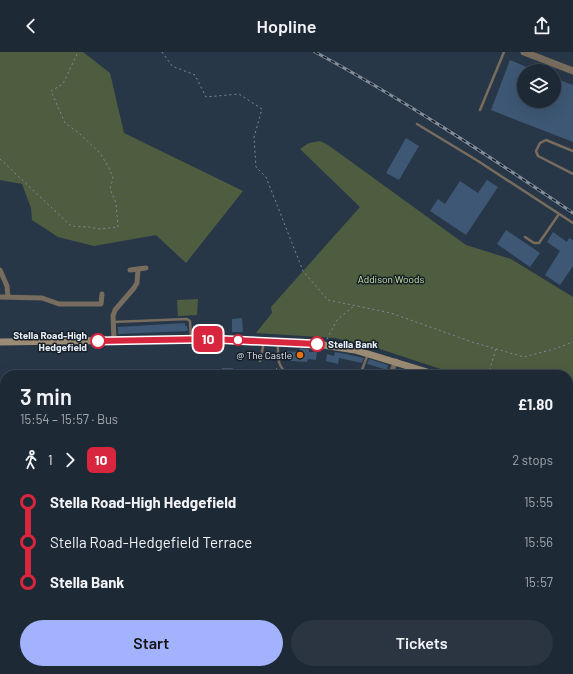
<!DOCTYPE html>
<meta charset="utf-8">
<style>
body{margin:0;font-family:Barlow,sans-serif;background:#2b3542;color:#f1f3f6;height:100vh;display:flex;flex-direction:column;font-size:15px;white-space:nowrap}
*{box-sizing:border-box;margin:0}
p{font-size:13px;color:#a1a6ad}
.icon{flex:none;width:22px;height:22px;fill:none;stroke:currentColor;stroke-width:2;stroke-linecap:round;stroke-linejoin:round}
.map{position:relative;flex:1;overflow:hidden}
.sheet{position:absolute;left:0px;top:318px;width:573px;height:304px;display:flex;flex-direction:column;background:#1e2936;border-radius:16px 16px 0 0;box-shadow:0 4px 16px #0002,0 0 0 1px #3c4551}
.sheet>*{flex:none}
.badge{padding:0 8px;border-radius:6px;font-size:14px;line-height:26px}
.fabs{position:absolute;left:517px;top:12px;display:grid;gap:8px}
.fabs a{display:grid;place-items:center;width:44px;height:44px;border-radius:50%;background:#1e2936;box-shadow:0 4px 16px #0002,0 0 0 1px #3c4551;font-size:20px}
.map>.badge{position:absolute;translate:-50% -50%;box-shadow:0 0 0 2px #fff}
.legs{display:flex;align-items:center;gap:6px;height:44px;padding:0 20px;font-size:13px}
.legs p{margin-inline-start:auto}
.head{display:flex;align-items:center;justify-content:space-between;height:68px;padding:0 20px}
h1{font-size:22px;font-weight:600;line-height:30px}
.cta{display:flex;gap:8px;margin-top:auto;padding:8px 20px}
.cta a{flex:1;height:46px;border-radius:24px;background:#a2b2fd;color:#111;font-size:16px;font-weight:600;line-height:46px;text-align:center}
.cta a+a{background:#2b3542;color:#f1f3f6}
ul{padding:0 20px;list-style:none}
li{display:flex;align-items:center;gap:14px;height:40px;font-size:15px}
li i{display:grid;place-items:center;width:6px;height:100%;margin:0 5px;background:currentColor}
li i::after{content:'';width:10px;height:10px;margin:-5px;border:3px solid;border-radius:50%;background:#1e2936}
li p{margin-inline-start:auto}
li:first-child i{background:linear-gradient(#0000 50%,currentColor 0)}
li:last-child i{background:linear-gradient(currentColor 50%,#0000 0)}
header{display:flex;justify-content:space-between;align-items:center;height:52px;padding:0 20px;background:#1e2936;font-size:18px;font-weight:600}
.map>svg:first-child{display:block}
.green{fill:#4e5d40}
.building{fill:#3d5774}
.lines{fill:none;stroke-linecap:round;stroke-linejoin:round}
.path{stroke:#7d8a98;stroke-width:1;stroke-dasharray:2 3;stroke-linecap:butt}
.service{stroke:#776c5e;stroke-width:2.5}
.minor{stroke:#776c5e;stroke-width:5}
.tertiary{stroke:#776c5e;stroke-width:7}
.secondary{stroke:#9b8b74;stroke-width:7}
.rail-casing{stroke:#808d9b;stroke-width:3}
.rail{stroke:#171e25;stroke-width:1.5;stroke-dasharray:4.5;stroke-linecap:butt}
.line-1-casing{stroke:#fff;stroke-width:9}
.line-1{stroke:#d7263d;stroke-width:6}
.stop-1-dot{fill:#fff;stroke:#d7263d;stroke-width:2}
.food-dot{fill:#e8710a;stroke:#171e25;stroke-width:1.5}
.labels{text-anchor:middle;stroke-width:3;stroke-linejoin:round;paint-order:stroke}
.park-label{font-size:10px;fill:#c4e4a7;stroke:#171e25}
.stop-label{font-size:10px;font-weight:bold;fill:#e5effa;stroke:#171e25;text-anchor:end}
.poi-label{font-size:10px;fill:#e5effa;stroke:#171e25;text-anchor:end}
</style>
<header><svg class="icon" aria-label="back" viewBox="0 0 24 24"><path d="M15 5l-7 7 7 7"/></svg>Hopline<svg class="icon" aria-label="share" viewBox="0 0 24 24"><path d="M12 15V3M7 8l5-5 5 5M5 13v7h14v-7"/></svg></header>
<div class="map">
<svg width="573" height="622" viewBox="0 0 573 622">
<rect width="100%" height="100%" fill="#283748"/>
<path class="green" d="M0,0H83L110,21L124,81L243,139L186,211L156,183L94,194L58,185L32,168L31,156L22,132L0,128Z
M320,89L328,93L466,193L511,207L573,245V361L568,360V323H459L377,296L335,286L256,281L272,261L271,255L360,155L300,97L309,91Z
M198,247L197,263L178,264L177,248Z
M573,433V492L568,489V437Z
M65,617H89L99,622H64Z"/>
<path class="building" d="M510,8L536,19H524V49H554V26L573,33V90L491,58Z
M406,86L419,94L399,128L386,121Z
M487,128L498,135L466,183L430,159L438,147L445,152L460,129L478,141Z
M506,178L540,201L530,215L497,192Z
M553,180L567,190L569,186L573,188V214L560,233L545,223L560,199L547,190Z
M242,266L243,280H232V267Z
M185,271V274H187L188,279L118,282V275Z
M300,296L309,297V300H317L316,308L308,307L307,310L291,309V306H283L284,299L299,300Z
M335,300L346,302L364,306L362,311L339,306L338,312L326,309L327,302L334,304Z
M369,307L388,313L387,318L367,312Z
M222,316H233L232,323H221Z"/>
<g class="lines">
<path class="path" d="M162,0L172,14L195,23L206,45L239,42L262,57L254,85L256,115L266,125L303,219L328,248L391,261L472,290L524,305L554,297L573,290
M0,107L71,174L89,175L100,177L118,175L116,151L110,137L113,126L109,116L100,101L79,81L65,71L51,39L63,32L78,0
M327,287L337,268L355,253
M275,323L277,315
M488,323L496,297"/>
<path class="service" d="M480,58L504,0
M417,72L478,109L573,171
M573,99L546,88L540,91L536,99L538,104L573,122
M525,185L534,191H539L559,162
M113,270L187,267L190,269L191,286
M278,290C278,305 276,315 290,323
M260,309L264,290
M360,323L368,302
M93,617L104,622
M153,622V617"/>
<path class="minor" d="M0,218L7,234L8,245
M130,218L146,216
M0,245L42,246L59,252H101L102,242
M114,288L113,264L115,258L134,236L137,231L138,217
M390,323L396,309
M0,414L5,417
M0,454L5,456
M0,523L5,524
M0,573L5,574
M249,617L256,622
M15,622L16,617
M40,622L41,617"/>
<path class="tertiary" d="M524,0L573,19"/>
<path class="secondary" d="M0,290L211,287L317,292L355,298L437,323
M568,368L573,370"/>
<defs>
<path id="rail" d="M315,0C404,48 489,104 573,161"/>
</defs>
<use href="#rail" class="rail-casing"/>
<use href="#rail" class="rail"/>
</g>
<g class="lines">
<defs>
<path id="line-1" d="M98,289L211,287L317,292"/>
</defs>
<use href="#line-1" class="line-1-casing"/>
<use href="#line-1" class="line-1"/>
</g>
<g class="stop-1-dot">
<circle cx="238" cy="288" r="5"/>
<circle cx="98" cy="289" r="7"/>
<circle cx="317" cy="292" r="7"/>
</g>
<circle class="food-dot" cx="300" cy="303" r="4"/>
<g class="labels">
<g class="park-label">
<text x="391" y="231">Addison Woods</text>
</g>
<g class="stop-label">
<text x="87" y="287">Stella Road-High<tspan x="87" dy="12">Hedgefield</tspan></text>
<text x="328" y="296" text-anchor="start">Stella Bank</text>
</g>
<g class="poi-label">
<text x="292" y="307">@ The Castle</text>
</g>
</g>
</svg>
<div class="fabs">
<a><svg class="icon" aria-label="layers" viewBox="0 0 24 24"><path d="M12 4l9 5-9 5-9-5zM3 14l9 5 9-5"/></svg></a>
</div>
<b class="badge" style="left:208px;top:287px;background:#d7263d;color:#fff">10</b>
<section class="sheet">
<div class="head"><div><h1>3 min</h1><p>15:54 – 15:57 · Bus</p></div><b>£1.80</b></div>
<div class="legs"><svg class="icon" aria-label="walk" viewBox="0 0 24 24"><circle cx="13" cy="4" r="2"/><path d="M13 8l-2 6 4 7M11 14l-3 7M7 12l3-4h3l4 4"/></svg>1<svg class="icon" aria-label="forward" viewBox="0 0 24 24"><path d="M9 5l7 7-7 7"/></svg><b class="badge" style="background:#d7263d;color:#fff">10</b><p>2 stops</p></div>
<ul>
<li><i style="color:#d7263d"></i><b>Stella Road-High Hedgefield</b><p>15:55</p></li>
<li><i style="color:#d7263d"></i><span>Stella Road-Hedgefield Terrace</span><p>15:56</p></li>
<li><i style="color:#d7263d"></i><b>Stella Bank</b><p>15:57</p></li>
</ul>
<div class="cta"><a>Start</a><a>Tickets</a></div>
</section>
</div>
